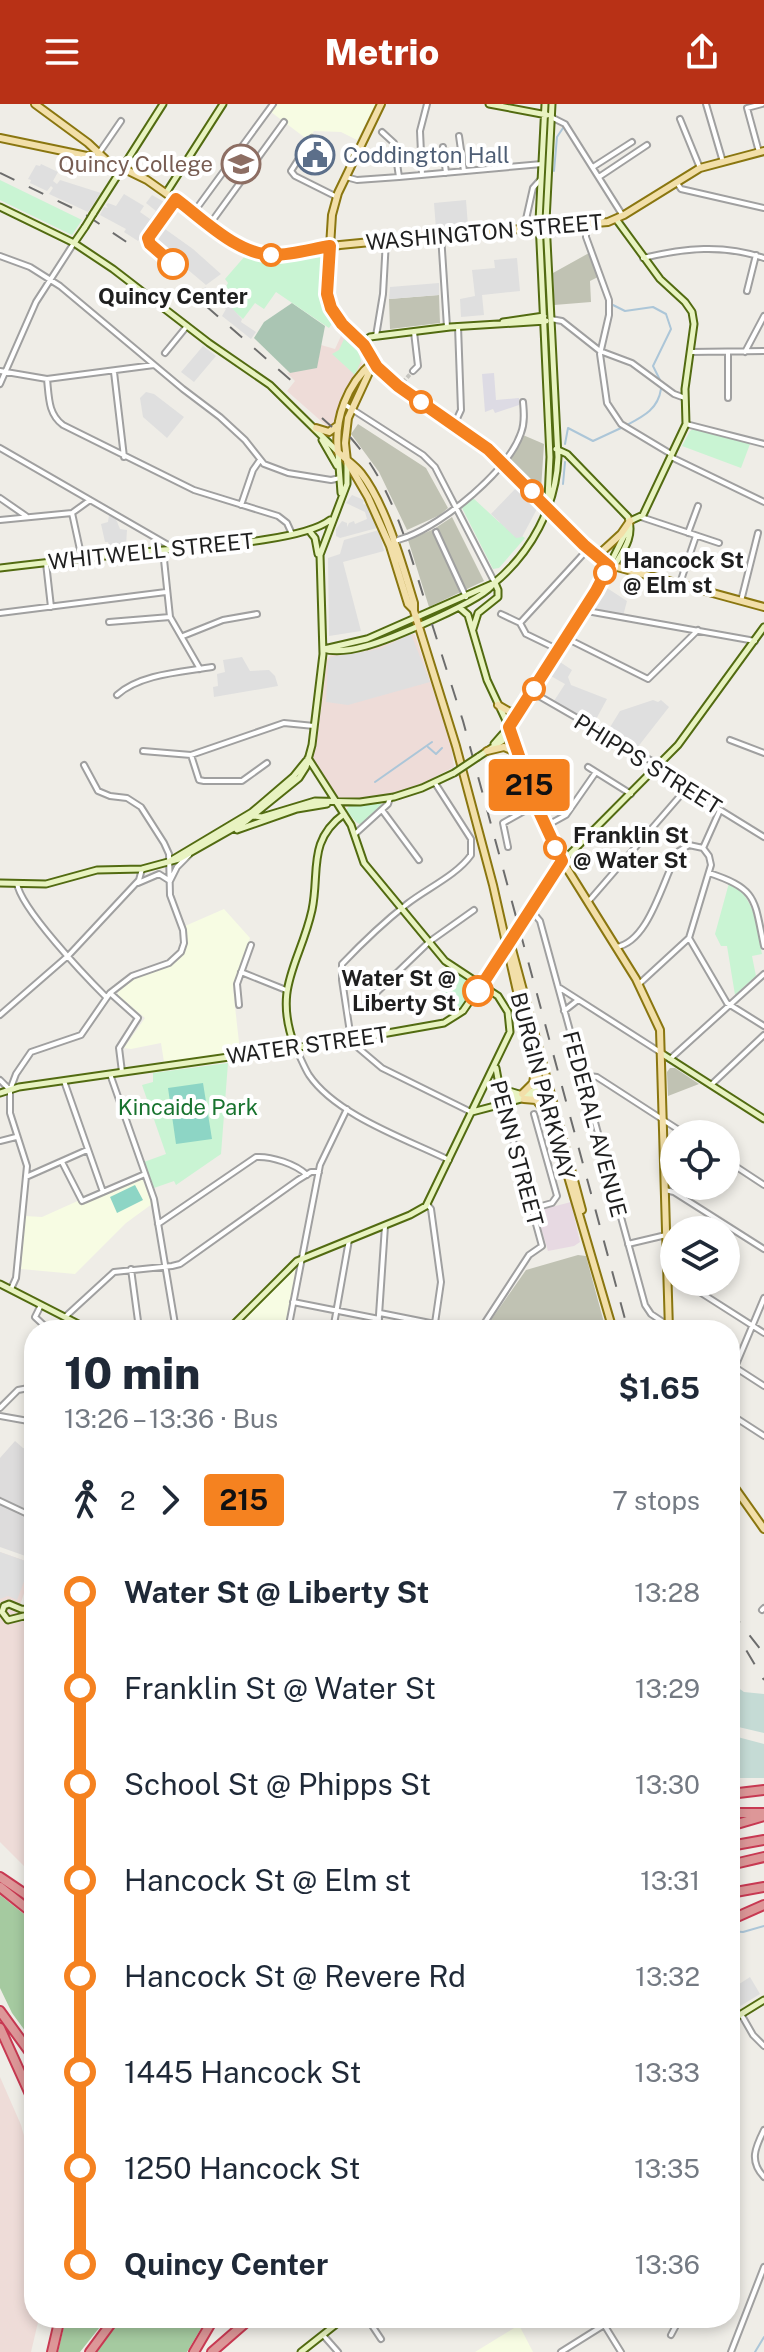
<!DOCTYPE html>
<meta charset="utf-8">
<style>
body{margin:0;font-family:"Public Sans",sans-serif;background:#f2f2f3;color:#1f2937;height:100vh;display:flex;flex-direction:column;font-size:30px;white-space:nowrap}
*{box-sizing:border-box;margin:0}
p{font-size:26px;color:#747a83}
.icon{flex:none;width:44px;height:44px;fill:none;stroke:currentColor;stroke-width:2;stroke-linecap:round;stroke-linejoin:round}
.map{position:relative;flex:1;overflow:hidden}
.drawer{position:absolute;left:24px;top:1216px;width:716px;height:1008px;display:flex;flex-direction:column;background:#fff;border-radius:32px;box-shadow:0 4px 12px #0003}
.drawer>*{flex:none}
.badge{padding:0 16px;border-radius:6px;font-size:28px;line-height:52px}
.controls{position:absolute;left:660px;top:1016px;display:grid;gap:16px}
.controls a{display:grid;place-items:center;width:80px;height:80px;border-radius:50%;background:#fff;box-shadow:0 4px 12px #0003;font-size:40px}
.map>.badge{position:absolute;translate:-50% -50%;box-shadow:0 0 0 4px #fff}
.legs{display:flex;align-items:center;gap:12px;height:88px;padding:0 40px;font-size:26px}
.legs p{margin-inline-start:auto}
.head{display:flex;align-items:center;justify-content:space-between;height:136px;padding:0 40px}
h1{font-size:44px;font-weight:800;line-height:60px}
ul{padding:0 40px;list-style:none}
li{display:flex;align-items:center;gap:28px;height:96px;font-size:30px}
li i{display:grid;place-items:center;width:12px;height:100%;margin:0 10px;background:currentColor}
li i::after{content:'';width:20px;height:20px;margin:-10px;border:6px solid;border-radius:50%;background:#fff}
li p{margin-inline-start:auto}
li:first-child i{background:linear-gradient(#0000 50%,currentColor 0)}
li:last-child i{background:linear-gradient(currentColor 50%,#0000 0)}
header{display:flex;justify-content:space-between;align-items:center;height:104px;padding:0 40px;background:#b83116;color:#fff;font-size:36px;font-weight:800}
.map>svg:first-child{display:block}
.residential{fill:#dddcdc}
.commercial{fill:#eedcd8}
.industrial{fill:#e7d9e2}
.education{fill:#f7fce3}
.construction{fill:#c0c2b3}
.forest{fill:#a5caa0}
.wetland{fill:#c5dbd5}
.cemetery{fill:#aac5b3}
.park{fill:#c9f4d3}
.pitch{fill:#8dd5c5}
.parking{fill:#dfdfdf}
.plaza{fill:#dddbe4}
.lines{fill:none;stroke-linecap:round;stroke-linejoin:round}
.stream{stroke:#acc6d8;stroke-width:2}
.street-tunnel{stroke:#c5c4bf;stroke-width:4;stroke-dasharray:4 2;stroke-linecap:butt}
.street-casing{stroke:#a0a0a0;stroke-width:8}
.secondary-casing{stroke:#526b11;stroke-width:9}
.primary-casing{stroke:#8a7610;stroke-width:10}
.highway-casing{stroke:#c83952;stroke-width:12}
.street{stroke:#fff;stroke-width:4}
.secondary{stroke:#e8f3c1;stroke-width:5}
.primary{stroke:#f2dfa9;stroke-width:6}
.highway{stroke:#dd9798;stroke-width:8}
.rail{stroke:#6d6d6d;stroke-width:2;stroke-dasharray:16 16;stroke-linecap:butt}
.street-bridge-casing{stroke:#a0a0a0;stroke-width:8;stroke-linecap:butt}
.secondary-bridge-casing{stroke:#526b11;stroke-width:9;stroke-linecap:butt}
.street-bridge{stroke:#fff;stroke-width:4}
.secondary-bridge{stroke:#e8f3c1;stroke-width:5}
.line-1-casing{stroke:#fff;stroke-width:18}
.line-1{stroke:#f58220;stroke-width:12}
.stop-1-dot{fill:#fff;stroke:#f58220;stroke-width:4}
.labels{text-anchor:middle;stroke-width:8;stroke-linejoin:round;paint-order:stroke}
.service-label{font-size:22px;fill:#4e5e75;stroke:#fff;text-anchor:start}
.education-label{font-size:22px;fill:#785e54;stroke:#fff;text-anchor:end}
.street-label{font-size:22px;fill:#1f1f1f;stroke:#fff}
.stop-label{font-size:22px;font-weight:bold;fill:#1f1f1f;stroke:#fff;text-anchor:start}
.park-label{font-size:22px;fill:#18732f;stroke:#fff}
</style>
<header><svg class="icon" aria-label="menu" viewBox="0 0 24 24"><path d="M4 6h16M4 12h16M4 18h16"/></svg>Metrio<svg class="icon" aria-label="share" viewBox="0 0 24 24"><path d="M12 15V3M7 8l5-5 5 5M5 13v7h14v-7"/></svg></header>
<div class="map">
<svg width="764" height="2248" viewBox="0 0 764 2248">
<rect width="100%" height="100%" fill="#efede7"/>
<path class="residential" d="M15,1337L23,1344L34,1346V1455L0,1443V1354Z"/>
<path class="commercial" d="M341,232L358,247L362,260L344,287L332,322L329,324L287,287L295,277L287,269L316,263L321,241L335,245Z
M410,528L415,531L451,640L454,663L413,684L390,692L358,698L340,695L312,659L327,555L331,551L372,545Z
M0,1448L34,1460L14,1519L24,1517L34,1519V1772L0,1738Z
M0,1973L21,2021L34,2068V2214H39L31,2248H0Z"/>
<path class="industrial" d="M571,1098L580,1138L574,1142L548,1147L536,1107Z"/>
<path class="education" d="M276,0H376L357,36L341,28L314,27L308,36L271,8Z
M224,805L250,834L233,885L240,947L164,958L161,939L131,945L124,944L145,914L118,891V888L134,875L173,860L186,845L185,822Z
M140,1069L152,1100L126,1119L75,1170L21,1165L25,1112L42,1113Z
M298,1161L286,1221L268,1217L266,1226H232Z
M519,2221L533,2248H475Z"/>
<path class="construction" d="M589,149L598,173L590,177L591,198L554,201L553,169Z
M439,191L440,219L390,225L389,195Z
M358,320L426,364L448,404L440,411L407,426L379,368L351,330Z
M523,331L544,340L541,385L510,355Z
M452,413L484,477L429,503L408,436L434,425Z
M670,964H675L699,980L668,992L667,968Z
M578,1151L586,1152L606,1226H484L526,1166Z"/>
<path class="forest" d="M0,1791L34,1818V1939L12,1909L0,1884Z
M66,2214H107L80,2248H58Z
M122,2214H207L187,2248H96Z"/>
<path class="wetland" d="M730,1578L744,1588L764,1590V1629L730,1621Z
M730,1631L764,1640V1674H737L730,1664Z"/>
<path class="cemetery" d="M292,199L325,222L317,264L290,269L254,234L264,218Z"/>
<path class="park" d="M0,76L82,116L72,131L0,96Z
M245,152L272,160L320,152L324,156L322,194L333,218L329,224L276,188L264,205L255,199L243,215L220,194L228,179L225,175Z
M344,235L358,247L361,257L355,271L332,250L339,246Z
M693,325L750,340L741,364L682,342L690,327Z
M472,393L499,418L525,434L499,464L493,465L462,404Z
M380,698L382,702L361,721L356,718L346,706L350,701Z
M729,779C756,793 756,822 762,850L752,852L756,872L735,891L727,842H721L715,830Z
M457,869L473,880V886L459,905L449,912L440,888Z
M228,959L221,1050L176,1081L174,1077L154,1084L144,1058L166,1050L142,981L153,978V969Z"/>
<path class="pitch" d="M203,979L212,1035L176,1040L168,984Z
M135,1081L143,1096L117,1109L110,1093Z"/>
<path class="parking" d="M41,60L58,68L53,77L57,80L60,76L101,89L88,108L49,90L53,84L51,82L47,87L30,79L31,76L28,75L36,61L40,62Z
M124,90L144,102L140,108L150,115L156,107L146,99L152,91L166,99L138,137L124,128L126,125L100,111L104,103L108,104L106,101L108,99L116,102Z
M466,96L468,122L436,125L434,99Z
M165,125L193,145L221,170L206,181L155,138Z
M517,154L520,187L482,191L484,211L461,213L460,195L475,192L472,166L495,164L494,156Z
M439,179V191L389,195L390,183Z
M205,183L232,204L242,215L241,218L256,228L251,235L222,212L226,205L202,187Z
M203,242L216,252L194,278L181,268Z
M146,288L154,290L184,313L167,334L143,313L140,294Z
M518,382L537,405L522,433L516,434L491,410Z
M352,391L364,396L363,400L368,401L377,424L340,434L336,432V425L342,417L347,419V423L349,419L354,417L355,420L367,415L365,408L346,399Z
M109,411L116,415L120,425L127,426L126,442L110,443L108,438H105L101,420L108,418Z
M379,426L384,447L343,458L361,527L329,532L328,454L340,450L344,436Z
M607,484L627,497L623,512L592,505Z
M411,530L430,578L348,601L326,598L328,557L331,553L380,545Z
M242,553L250,567L269,566L275,572L278,582L214,593L213,583L218,582L217,570L225,568L223,556Z
M560,558L572,566L568,573L571,581L607,595L594,619L590,617L592,611L589,615L580,612L554,597L565,580L549,571Z
M653,596L658,598L661,596L669,603L637,644L607,628L620,607Z
M0,1448L31,1459L17,1496L8,1492L0,1495Z
M750,1873L760,1890L734,1906L730,1901V1886Z"/>
<path class="plaza" d="M494,269L496,296L519,294V301L495,309L493,305L485,308L482,270Z"/>
<g class="lines">
<path class="stream" d="M554,67L557,33L563,24
M613,201L625,207L653,203L666,210L671,225L653,262L660,276
M627,321C644,312 658,305 661,285
M565,340L568,324L593,337L621,324
M563,380L565,358
M428,643L436,650L442,644
M375,678L432,638
M730,1827L743,1828L764,1822
M755,2248L764,2233"/>
<path class="street-tunnel" d="M403,278L413,267"/>
<defs>
<path id="street" d="M706,0L723,58
M551,13L565,20L623,112
M680,15L700,64
M382,28L394,39L399,73
M459,32L464,67
M312,34L291,67L295,72L337,93
M443,43L446,69
M759,48L747,4L762,0
M99,49L121,17
M593,63L632,38
M422,71L420,27L427,0
M346,73L357,76L399,73L542,60
M599,73L647,41
M677,79L681,85L764,104
M194,108L273,0
M210,120L284,18
M586,120V133L609,196V211L600,250L607,299L621,320L671,350
M524,124L533,84L541,75
M441,131L447,223
M0,152L30,163L60,182L183,285L220,313L245,336L264,360L288,369L331,376L340,374
M643,154C685,144 723,140 764,154
M747,187L756,151
M551,215L562,217L600,247L632,259L674,290L685,294
M376,232L383,190L386,136
M690,248L764,247
M745,248L764,212
M165,249L187,222
M0,267L47,275L154,261
M413,267L418,262L414,228
M114,268L124,353
M47,275C49,293 48,310 63,321L194,386L278,412L287,419L292,430
M0,280L36,198L74,139
M728,294V249
M344,300L423,351L435,363L495,479
M686,320L764,340
M454,321L461,306L458,222
M0,344L175,445
M671,353L764,398
M0,394L26,412
M241,401L253,366L260,356
M72,409L82,455
M641,413L719,439
M0,416L72,409L90,396
M436,428L466,493
M688,429L698,402
M407,433C444,419 508,367 521,329C525,319 524,308 523,298
M163,446L170,513L200,565
M46,459L51,503
M680,479L696,432
M741,497L758,429
M587,507L755,537
M0,509L166,488
M501,510L520,519L526,530L559,546
M109,518L170,513
M520,519L588,445
M183,532L223,516L257,510
M566,534L648,575L698,526
M532,588L657,660L659,666L670,675L764,733
M117,591C140,570 182,568 212,563
M730,636L764,649
M143,647L191,651L284,619L314,622
M191,651L199,676L204,677H242L267,659
M588,663L631,690
M435,679L471,735V751C457,771 426,785 407,800C384,818 362,839 342,860V876L351,935L356,942L382,964L471,1008
M382,706L419,756
M546,722L566,711L596,668
M355,730L388,700L390,694
M508,743L503,719L535,701
M703,744L720,706
M709,769C758,785 754,795 764,842
M17,779C20,804 86,873 106,893
M138,779L159,770L170,777L177,763L189,751
M588,798L686,685
M530,805L540,817L645,1201L651,1210L675,1226
M689,834L727,899L764,922
M616,843C650,838 663,773 679,747L689,741L703,744
M241,868L286,886
M639,880L689,834L711,761L709,752L703,744
M560,884L660,948
M377,888L429,838L474,806
M110,889L138,914L119,944L122,968
M239,901L237,880L251,841
M564,907L578,896
M0,911L69,851L139,776L142,765
M295,943C300,952 304,963 309,971C336,1011 406,1035 449,1056
M670,955L764,870
M110,970L154,1095L176,1226
M582,971L597,973L685,1030
M0,976L10,986
M64,977L103,1088
M711,981L764,931
M0,1037L16,1033
M726,1056L764,1081
M62,1058L82,1097L145,1070
M26,1073L87,1046
M665,1086L674,1088L764,1145
M427,1100L431,1105L441,1178L434,1226
M531,1105L552,1099L557,1092L534,1010
M158,1120L256,1053C271,1052 296,1060 307,1071
M628,1140L666,1131
M131,1165L138,1217
M684,1178L764,1229
M11,1185L16,1174L27,1062L10,1009V986L16,970L31,948L81,931L110,889L132,872L169,859L181,848L184,839L183,826L170,791L169,750L164,739L141,703L127,694L110,692L98,687L84,661
M293,1198L379,1215
M41,1201L35,1213L49,1226
M380,1209L435,1220
M65,1213L114,1168L172,1162L180,1160L298,1076L311,1068H319
M378,1221L403,1226
M288,1226L320,1061L347,1005
M333,1226L349,1136
M378,1226L385,1122
M480,1226L529,1151L542,1142L503,1000
M730,1260L764,1282
M730,1275L764,1194
M0,1304L18,1286L34,1283
M730,1310L764,1332
M0,1312L34,1318
M0,1397L34,1413
M762,1506L764,1504
M33,1514L30,1503L34,1486
M741,1910L753,1931L764,1942
M764,2026C755,2044 749,2057 764,2073
M367,2214L381,2235
M600,2214L621,2248
M323,2231L338,2248
M671,2231L680,2214
M561,2248L604,2221
M731,2248L764,2163"/>
<path id="secondary" d="M489,0L547,11
M545,0L539,117L550,353L548,394
M166,89L223,0
M0,103L74,139L113,165L209,239L270,281L338,348L341,389
M93,110L163,0
M616,115L660,175L685,198L692,208L694,220L685,285L686,320L643,411L630,417
M74,139L85,123
M503,218L544,212
M362,238L370,233L450,223L546,217
M322,336L337,362
M556,345L567,350L628,413C635,433 623,447 613,464
M311,429L315,434L318,450
M609,462L629,422
M0,464C51,458 103,452 154,447C193,443 302,438 330,416
M460,504L468,511L487,576L509,623
M473,525L478,509L498,493V486L495,479
M323,545C337,549 352,546 366,542C387,537 486,495 493,480C531,449 556,403 558,353L546,117L552,0
M324,545L367,535L492,480
M494,640L508,624
M478,653L502,637L509,624
M247,711L262,713L315,697L360,698L394,693L422,684L454,669
M237,726L297,705L327,700
M170,757L252,708L293,673L306,657
M0,779L46,780L97,766L142,765L179,755L246,717L299,674L306,663L312,641L323,550L320,451L347,380V358
M524,814L559,761L678,641L764,523
M295,943C272,883 300,860 312,806C320,768 307,737 344,710
M661,949L764,1015
M496,964L502,997
M498,976L509,987L519,990
M0,989L19,983L348,936L444,919L463,907L498,856
M501,996L549,982
M472,1008L544,989
M0,1180L90,1226
M228,1226L297,1157L410,1111L426,1102L510,928L508,908L498,892L445,857L364,759L351,721L308,654
M34,1506L21,1505L9,1500L4,1502L2,1508L8,1516L24,1512L34,1515
M730,1917L764,1896
M301,2248L344,2214"/>
<path id="primary" d="M35,0L88,39L106,56L147,76L243,144L265,150L277,151L340,141L433,132L608,118L624,111L700,64L764,47
M381,0L338,89L332,111L327,190L337,215L362,238L381,268L494,350L606,460L764,503
M0,34L106,56
M373,258C347,280 334,315 338,348C345,355 355,361 361,369C386,401 402,460 414,499V507L456,642L493,781L528,936L613,1226
M372,262L348,314L345,339L347,357L368,393L390,442L408,500L413,505
M316,324L329,328L337,322
M596,453L621,430L630,417
M613,464L509,623L536,701L558,750L636,875L660,926L669,1226
M498,601L510,608L521,605
M487,647L504,643L518,649
M509,834L582,1106
M522,990L533,979L535,967
M524,995L536,996L546,1008
M730,1377L764,1425"/>
<path id="highway" d="M730,1690L764,1686
M730,1709H763
M730,1722L764,1712
M730,1742L764,1736
M730,1761L764,1753
M0,1773L34,1796
M0,1783L34,1810
M730,1789L764,1783
M730,1816L764,1801
M0,1907L34,1954
M0,1924L34,1999
M52,2248L60,2214
M90,2248L115,2214
M194,2248L214,2214
M212,2248L251,2214"/>
</defs>
<use href="#street" class="street-casing"/>
<use href="#secondary" class="secondary-casing"/>
<use href="#primary" class="primary-casing"/>
<use href="#highway" class="highway-casing"/>
<use href="#street" class="street"/>
<use href="#secondary" class="secondary"/>
<use href="#primary" class="primary"/>
<use href="#highway" class="highway"/>
<path class="rail" d="M0,69L83,109L134,143
M206,202L294,279
M322,314L332,323
M350,333C391,379 406,437 424,494
M432,520L463,617L628,1226
M730,1506L764,1550
M730,1519L764,1576"/>
<defs>
<path id="street-bridge" d="M398,436L407,433"/>
<path id="secondary-bridge" d="M85,123L93,110
M454,669L478,653
M498,856L524,814"/>
</defs>
<use href="#street-bridge" class="street-bridge-casing"/>
<use href="#secondary-bridge" class="secondary-bridge-casing"/>
<use href="#street-bridge" class="street-bridge"/>
<use href="#secondary-bridge" class="secondary-bridge"/>
</g>
<g class="lines">
<defs>
<path id="line-1" d="M173,160L150,140L148,134L176,95C204,116 238,151 274,151C292,151 312,145 330,142L327,190L331,204L342,220L364,241L377,263L398,282L488,345L584,441L609,462L596,487L509,623L536,701L562,757L478,887"/>
</defs>
<use href="#line-1" class="line-1-casing"/>
<use href="#line-1" class="line-1"/>
</g>
<defs>
<symbol id="civic-ring" viewBox="-11 -11 22 22"><circle r="9.5" fill="#fff" stroke="#5c6f8a" stroke-width="1.5"/><path d="M-.6-6.5H3V-4.5H.6V-3L4-1V1h2V6H-6V1h2V-1L-.6-3ZM-1.2 2.5V6h2.4V2.5Z" fill="#5c6f8a"/></symbol>
<symbol id="university-ring" viewBox="-11 -11 22 22"><circle r="9.5" fill="#fff" stroke="#8d6e63" stroke-width="1.5"/><path d="M0-5L7-2L0 1L-7-2ZM-4 1L0 2.5L4 1V4Q0 6-4 4Z" fill="#8d6e63"/></symbol>
</defs>
<g fill-rule="evenodd">
<use href="#civic-ring" x="293" y="29" width="44" height="44"/>
<use href="#university-ring" x="219" y="38" width="44" height="44"/>
</g>
<g class="stop-1-dot">
<circle cx="271" cy="151" r="10"/>
<circle cx="173" cy="160" r="14"/>
<circle cx="421" cy="298" r="10"/>
<circle cx="532" cy="387" r="10"/>
<circle cx="605" cy="469" r="10"/>
<circle cx="534" cy="585" r="10"/>
<circle cx="555" cy="744" r="10"/>
<circle cx="478" cy="887" r="14"/>
</g>
<g class="labels">
<g class="service-label">
<text x="343" y="59">Coddington Hall</text>
</g>
<g class="education-label">
<text x="213" y="68">Quincy College</text>
</g>
<g class="street-label">
<text transform="translate(484 128) rotate(-5)" y="8">WASHINGTON STREET</text>
<text transform="translate(151 447) rotate(-6)" y="8">WHITWELL STREET</text>
<text transform="translate(648 660) rotate(32)" y="8">PHIPPS STREET</text>
<text transform="translate(307 941) rotate(-8)" y="8">WATER STREET</text>
<text transform="translate(543 982) rotate(75)" y="8">BURGIN PARKWAY</text>
<text transform="translate(595 1020) rotate(75)" y="8">FEDERAL AVENUE</text>
<text transform="translate(517 1049) rotate(75)" y="8">PENN STREET</text>
</g>
<g class="stop-label">
<text x="173" y="200" text-anchor="middle">Quincy Center</text>
<text x="623" y="464">Hancock St<tspan x="623" dy="25">@ Elm st</tspan></text>
<text x="573" y="739">Franklin St<tspan x="573" dy="25">@ Water St</tspan></text>
<text x="456" y="882" text-anchor="end">Water St @<tspan x="456" dy="25">Liberty St</tspan></text>
</g>
<g class="park-label">
<text x="188" y="1011">Kincaide Park</text>
</g>
</g>
</svg>
<div class="controls">
<a><svg class="icon" aria-label="locate" viewBox="0 0 24 24"><circle cx="12" cy="12" r="6"/><path d="M12 2v4M12 18v4M2 12h4M18 12h4"/></svg></a>
<a><svg class="icon" aria-label="layers" viewBox="0 0 24 24"><path d="M12 4l9 5-9 5-9-5zM3 14l9 5 9-5"/></svg></a>
</div>
<b class="badge" style="left:529px;top:681px;background:#f58220;color:#111">215</b>
<section class="drawer">
<div class="head"><div><h1>10 min</h1><p>13:26 – 13:36 · Bus</p></div><b>$1.65</b></div>
<div class="legs"><svg class="icon" aria-label="walk" viewBox="0 0 24 24"><circle cx="13" cy="4" r="2"/><path d="M13 8l-2 6 4 7M11 14l-3 7M7 12l3-4h3l4 4"/></svg>2<svg class="icon" aria-label="forward" viewBox="0 0 24 24"><path d="M9 5l7 7-7 7"/></svg><b class="badge" style="background:#f58220;color:#111">215</b><p>7 stops</p></div>
<ul>
<li><i style="color:#f58220"></i><b>Water St @ Liberty St</b><p>13:28</p></li>
<li><i style="color:#f58220"></i><span>Franklin St @ Water St</span><p>13:29</p></li>
<li><i style="color:#f58220"></i><span>School St @ Phipps St</span><p>13:30</p></li>
<li><i style="color:#f58220"></i><span>Hancock St @ Elm st</span><p>13:31</p></li>
<li><i style="color:#f58220"></i><span>Hancock St @ Revere Rd</span><p>13:32</p></li>
<li><i style="color:#f58220"></i><span>1445 Hancock St</span><p>13:33</p></li>
<li><i style="color:#f58220"></i><span>1250 Hancock St</span><p>13:35</p></li>
<li><i style="color:#f58220"></i><b>Quincy Center</b><p>13:36</p></li>
</ul>
</section>
</div>
